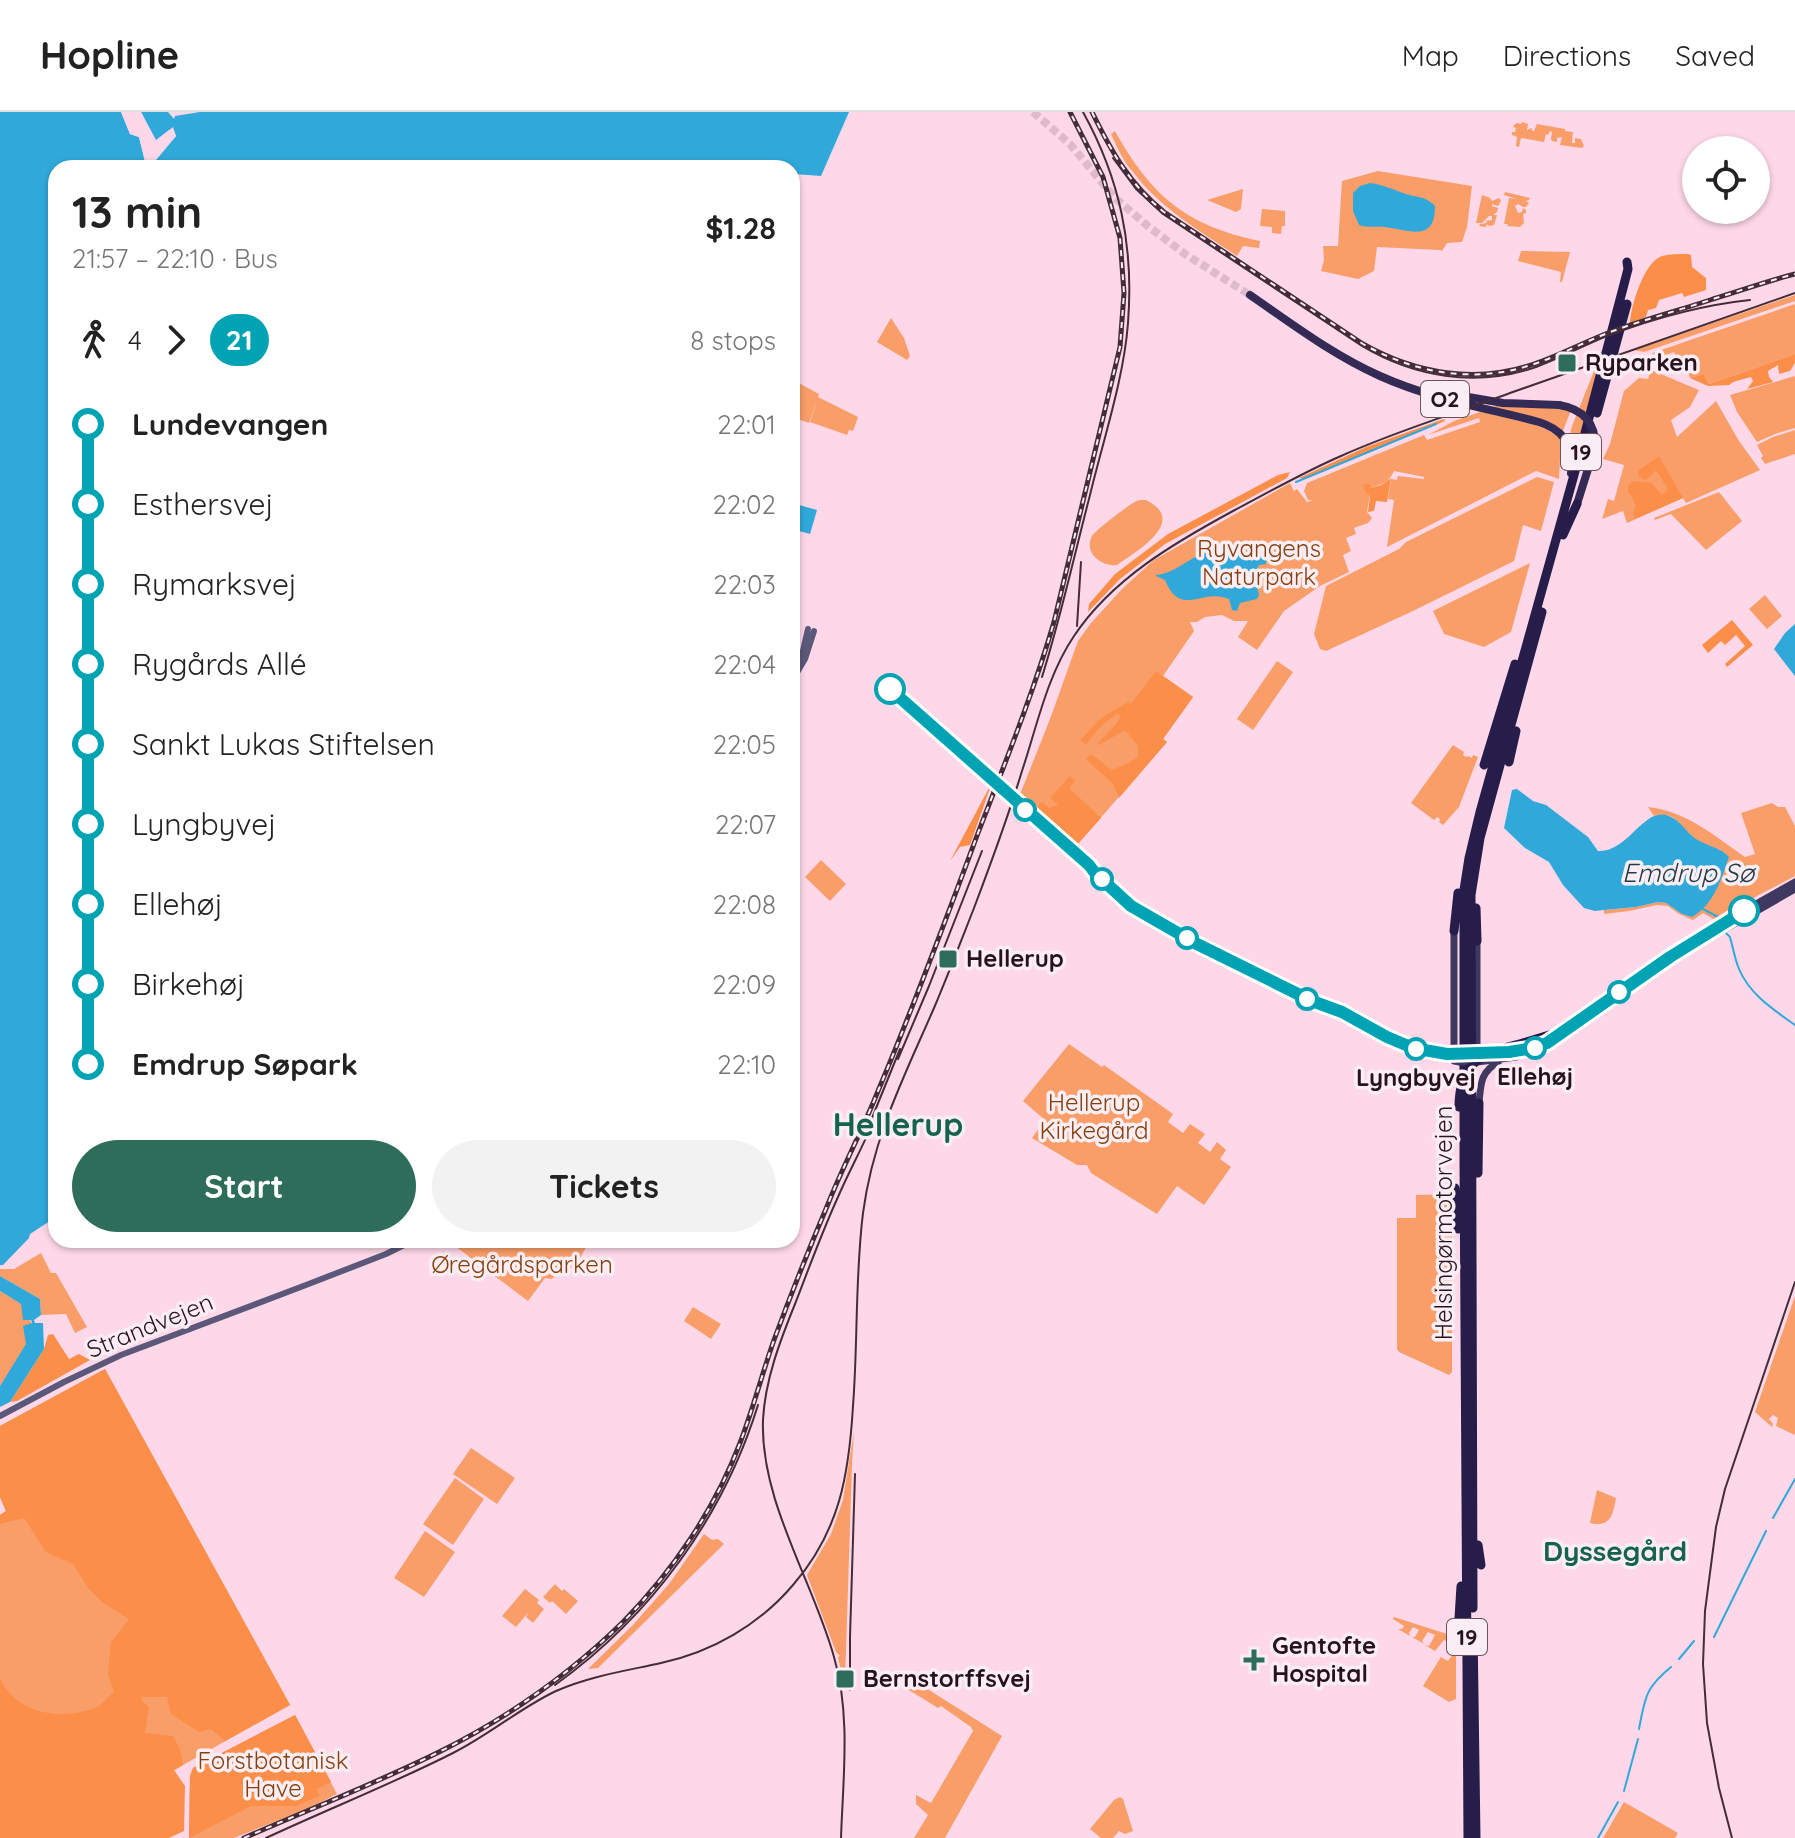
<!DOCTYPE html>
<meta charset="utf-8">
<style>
body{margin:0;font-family:Quicksand,sans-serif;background:#f2f2f2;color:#222;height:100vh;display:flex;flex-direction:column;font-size:30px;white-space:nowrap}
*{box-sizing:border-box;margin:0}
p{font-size:26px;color:#767676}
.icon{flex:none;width:44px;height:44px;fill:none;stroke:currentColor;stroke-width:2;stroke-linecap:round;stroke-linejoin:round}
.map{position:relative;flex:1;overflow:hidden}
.side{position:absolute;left:48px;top:48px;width:752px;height:1088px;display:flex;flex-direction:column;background:#fff;border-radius:24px;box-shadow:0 2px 6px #0004}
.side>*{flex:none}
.badge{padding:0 16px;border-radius:26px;font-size:28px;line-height:52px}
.fabs{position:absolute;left:1682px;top:24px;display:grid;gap:16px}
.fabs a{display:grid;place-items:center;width:88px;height:88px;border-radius:50%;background:#fff;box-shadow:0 2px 6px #0004;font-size:40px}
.map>.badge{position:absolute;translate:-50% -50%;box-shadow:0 0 0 4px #fff}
.legs{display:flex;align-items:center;gap:12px;height:88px;padding:0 24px;font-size:26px}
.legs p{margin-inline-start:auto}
.head{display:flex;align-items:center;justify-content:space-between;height:136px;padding:0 24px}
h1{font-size:44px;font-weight:700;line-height:60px}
.cta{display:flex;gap:16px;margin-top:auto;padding:16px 24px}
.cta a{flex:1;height:92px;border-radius:48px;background:#2e6d5a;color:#fff;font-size:32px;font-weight:700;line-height:92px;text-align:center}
.cta a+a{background:#f2f2f2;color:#222}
ul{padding:0 24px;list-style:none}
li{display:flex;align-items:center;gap:28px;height:80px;font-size:30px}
li i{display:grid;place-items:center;width:12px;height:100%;margin:0 10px;background:currentColor}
li i::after{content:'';width:20px;height:20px;margin:-10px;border:6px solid;border-radius:50%;background:#fff}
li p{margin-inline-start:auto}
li:first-child i{background:linear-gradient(#0000 50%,currentColor 0)}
li:last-child i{background:linear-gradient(currentColor 50%,#0000 0)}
header{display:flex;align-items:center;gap:48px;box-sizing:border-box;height:112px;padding:0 40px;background:#fff;border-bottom:2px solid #e0e0e0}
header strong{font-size:38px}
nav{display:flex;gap:44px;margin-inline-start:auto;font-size:28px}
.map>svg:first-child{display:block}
.green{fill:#f99e69}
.forest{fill:#fb8e49}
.water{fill:#30a9da}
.pier{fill:#fed8e8}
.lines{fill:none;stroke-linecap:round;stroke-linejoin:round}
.stream{stroke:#30a9da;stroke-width:2}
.trunk-tunnel{stroke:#debaca;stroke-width:8;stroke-dasharray:8 4;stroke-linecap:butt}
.secondary{stroke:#5c587a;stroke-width:6}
.primary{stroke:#3f3860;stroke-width:7}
.trunk{stroke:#332a55;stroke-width:8}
.motorway{stroke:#271d4a;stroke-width:9}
.tram{stroke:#442d38;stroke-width:2}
.rail-casing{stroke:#442d38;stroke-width:5}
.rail{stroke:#faedf3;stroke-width:2;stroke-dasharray:6;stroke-linecap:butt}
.primary-bridge{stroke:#3f3860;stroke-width:7}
.trunk-bridge{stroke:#332a55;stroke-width:8}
.motorway-bridge{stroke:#271d4a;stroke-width:9}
.line-1-casing{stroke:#fff;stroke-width:18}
.line-1{stroke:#00a3b4;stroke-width:12}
.poi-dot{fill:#2e6d5a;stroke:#faedf3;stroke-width:3}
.stop-1-dot{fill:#fff;stroke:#00a3b4;stroke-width:4}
.labels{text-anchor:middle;stroke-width:7;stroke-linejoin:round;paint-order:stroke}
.shield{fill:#faedf3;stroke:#67545d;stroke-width:2}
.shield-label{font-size:22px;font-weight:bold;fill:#28131d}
.poi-label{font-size:24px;font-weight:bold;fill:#28131d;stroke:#faedf3;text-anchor:start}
.park-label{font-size:24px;fill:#86400e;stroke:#faedf3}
.stop-label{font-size:24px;font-weight:bold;fill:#28131d;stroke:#faedf3}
.street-label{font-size:24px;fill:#28131d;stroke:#faedf3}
.water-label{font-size:26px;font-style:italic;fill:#233c48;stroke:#faedf3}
.quarter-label{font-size:28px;font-weight:bold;fill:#15624d;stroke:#faedf3}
.district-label{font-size:32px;font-weight:bold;fill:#15624d;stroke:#faedf3}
</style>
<header>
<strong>Hopline</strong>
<nav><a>Map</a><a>Directions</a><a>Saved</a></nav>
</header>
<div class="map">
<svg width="1795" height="1726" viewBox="0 0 1795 1726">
<rect width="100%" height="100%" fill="#fed8e8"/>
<path class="green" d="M1522,10L1528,12L1527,18L1532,16V19H1534L1537,12L1565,17V19L1573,20L1572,31H1575V26L1581,27L1584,34L1582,36L1560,33L1562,25L1557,26V30L1552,29L1551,27L1552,20L1550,19L1548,23L1546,22L1544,30L1521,26L1519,35L1516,34L1517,25L1512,23V20H1515L1516,16L1513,15L1514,13L1517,11L1521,12Z
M1115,19C1151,84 1187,114 1260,129L1259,136L1243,134L1237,144C1200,119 1160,96 1133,60C1123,49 1117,35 1111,22Z
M1378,59L1472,74L1467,115L1462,130L1447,131L1442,139L1440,138L1377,135L1374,159L1358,167L1321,159L1324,148L1323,134H1338L1342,69Z
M1243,77L1241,97L1236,100L1207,88Z
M1505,80L1530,86L1529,88L1526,89L1529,91L1526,95H1523L1518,92L1515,94L1518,101L1522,100L1523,96L1526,98V101L1523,102L1524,111L1520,115L1507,114L1508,112H1504L1509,86L1517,87L1504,83Z
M1482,83L1490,86L1492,89L1499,86L1501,89L1498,94L1492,92V94L1498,96L1497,100L1493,103H1497L1494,113L1489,114L1487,112L1486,115L1479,114L1480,112L1487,111L1486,109L1492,108V104H1489L1482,111H1476Z
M1262,97L1285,99V114H1282L1281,122L1272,121V115L1260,114Z
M1521,139L1570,140L1562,170H1560L1561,160L1518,149Z
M1795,183V189L1644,240L1634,238Z
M1795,192V242L1709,272L1704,262L1690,266L1686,255L1680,257L1674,240L1653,248L1651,245L1653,241L1664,237Z
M891,206L904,226L910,244L907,248L877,230Z
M1597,258L1575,343L1569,326L1572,314L1594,259Z
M1651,258L1699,278L1690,295L1671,308L1677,325L1716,289L1739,329L1760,358L1686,391L1683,386L1627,411L1623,399L1602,407L1608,387L1614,389L1624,353L1603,347L1610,332L1624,279L1639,266L1648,267Z
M1795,264V316L1775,322L1757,330L1737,300L1730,283Z
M795,269L819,282L818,285L858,305L853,319L849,318L847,323L810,310L817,288L809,311L792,305V276Z
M1499,293L1571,298L1563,319C1544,303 1514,301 1490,296Z
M1480,300C1508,306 1539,309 1561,327L1559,367L1536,359L1387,435L1394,388L1388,387L1391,367L1397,368L1398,364L1424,367V365L1394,359C1389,370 1382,372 1371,376L1367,400L1372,406L1368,411L1354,416L1356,422L1346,426L1351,439L1343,443L1349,460L1320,474L1284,499L1257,538L1238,525L1248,509H1234L1222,503L1205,505L1197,510H1190L1194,519L1163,564L1193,585L1163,627L1167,630L1076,734L1026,688L1019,685L1050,607L1078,529L1091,511L1123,476L1154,448L1290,371L1294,379L1297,377L1307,390L1313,388H1308L1304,379L1307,371L1424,323L1427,328L1480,310L1479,306L1428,323L1454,309Z
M1795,318V342L1765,352L1761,346L1763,344L1757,333L1773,325Z
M1537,365L1554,370L1541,419L1523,413L1514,449L1413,499L1326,539L1320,537L1314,522L1326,474L1399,437L1406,430Z
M1719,380L1742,409L1706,438L1671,402L1655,408L1654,406Z
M1146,388C1189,409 1137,439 1117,453C1102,455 1083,441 1092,424C1096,418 1126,395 1133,391C1139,387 1140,388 1146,388Z
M1530,451L1511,520L1484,535L1444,522L1433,499Z
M1765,483L1782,504L1767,517L1749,497Z
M1277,549L1293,560L1253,618L1237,607Z
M1453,633L1464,640L1463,643L1466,645L1468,644L1472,646L1473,643L1478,645L1459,695L1443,713L1439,710L1440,707L1437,705L1434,708L1411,691Z
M1772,691L1778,695H1785L1795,714V764L1755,785L1719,810L1703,801L1693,808L1679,802L1668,794L1657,793L1629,799L1604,802V798L1636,795L1658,790L1666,791L1682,802L1692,805L1721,738C1713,735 1704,733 1697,728C1680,717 1678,698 1654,704L1648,695C1686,699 1715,724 1745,745L1755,742L1741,701Z
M821,748L846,772L830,789L805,765Z
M1069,932L1102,955L1104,953L1173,1002L1168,1010L1183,1021L1190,1012L1205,1022L1198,1031L1210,1040L1217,1030L1226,1038L1220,1047L1231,1055L1204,1093L1177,1074L1157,1102L1091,1061L1087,1053H1077L1032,1026L1045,1008L1023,989Z
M1452,1082V1260L1449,1263L1399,1240L1397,1237V1106H1416V1083Z
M447,1128H590L574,1157C563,1152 559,1160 552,1167L545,1166L528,1189Z
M41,1141L51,1161H56L87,1215L75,1221L66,1202L41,1203L40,1187L0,1164V1157H14Z
M0,1179L21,1192L32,1212L27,1232L0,1274Z
M1795,1184V1323L1776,1314L1778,1306L1773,1303L1769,1307L1773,1312L1772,1315L1755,1300Z
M693,1195L721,1212L711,1227L684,1209Z
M105,1257L290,1593L183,1653L109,1697L0,1726V1403L6,1399L0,1385V1314Z
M854,1319L852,1351L846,1539L845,1562H842L838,1545L840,1544L836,1540L807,1463L831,1422L843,1388Z
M471,1336L515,1366L497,1392L453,1362Z
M455,1366L484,1387L453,1433L423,1412Z
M1597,1378L1616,1386C1613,1403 1610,1416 1590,1411Z
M425,1419L455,1440L424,1485L394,1466Z
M704,1422L712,1428L718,1427L724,1432L598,1556L588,1557L632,1514L669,1472Z
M555,1472L562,1479L564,1477L578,1489L566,1502L552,1489L550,1491L543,1485Z
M525,1477L539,1488L537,1491L544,1497L533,1511L526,1505L528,1501L516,1515L502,1504Z
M1394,1505L1444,1521L1451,1524L1448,1530L1444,1528L1435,1539L1425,1533L1429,1534L1435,1523L1428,1520L1422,1529L1424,1532L1412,1525H1415L1419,1518L1413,1515L1409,1521L1410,1524L1398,1517H1402L1404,1514L1393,1507Z
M1453,1542H1456V1587L1449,1590L1423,1574L1441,1545L1448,1549Z
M910,1566L1002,1624L945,1726H914L928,1703L916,1692V1683L931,1691L973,1619L971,1615L941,1594L938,1596L904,1575Z
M295,1603L337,1682L309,1696L234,1726H189L190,1664L193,1656Z
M1120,1685L1123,1687L1133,1719L1125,1722L1119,1719L1113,1726H1101L1090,1717L1114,1688Z
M1624,1690L1678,1721L1675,1726H1603Z"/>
<path class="forest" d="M1688,142L1691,143L1692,155L1706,166V178L1684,185L1682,181L1659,188L1656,196L1648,198L1646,205L1630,211C1631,193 1644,150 1662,144C1670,142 1680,142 1688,142Z
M1795,242V251L1790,259L1779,262L1778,253L1768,259L1769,265L1773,270L1747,277L1753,269L1751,265L1733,270L1729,273L1708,274L1690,266L1704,262L1709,272Z
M1444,307L1445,309L1305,367L1299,366L1366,335Z
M1659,344L1683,386L1635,407L1633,401L1636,395L1633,386L1628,380V373L1634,369L1652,371L1662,383L1668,377L1656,358L1646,368L1639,365L1638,359Z
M1290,360L1287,366L1165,432L1120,467L1088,500L1089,492L1115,462L1168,422L1278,363Z
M1391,366L1387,390L1376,389L1374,399L1368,400L1370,384L1365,379L1363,373L1368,371L1371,376L1381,373Z
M1732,508L1753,533L1727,555L1725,552L1745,534L1736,523L1725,533L1721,529L1708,541L1702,533Z
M1156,559L1193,585L1163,627L1167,630L1119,686L1113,672L1086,647L1091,642L1112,658L1128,651L1138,645V634L1125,618L1099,633L1097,632L1117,611L1121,603L1116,602L1098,617L1086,633L1080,628L1101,606L1128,590L1131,592Z
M1070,664L1075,669L1069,676L1101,706L1076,734L1036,697L1042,690L1049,696L1058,693L1050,686Z
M989,676H990L970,733L960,735L950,749Z
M53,1222L69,1247L79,1242L90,1248L17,1289L10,1290L44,1237L48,1223Z
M105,1257L290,1593L225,1629L211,1617L199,1620L171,1602L167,1585H141L142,1589L149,1595L145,1621L173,1624L180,1637L183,1653L174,1658L185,1674L184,1719L169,1726H0V1566C16,1602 60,1609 95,1596C102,1593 108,1585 114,1580L108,1562L111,1530L129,1507L102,1490L88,1476L73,1452L46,1440L24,1406L0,1412V1403L6,1399L0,1385V1314Z
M295,1603L331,1670L317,1677L319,1684L296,1694H251L189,1726L190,1664L193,1656Z"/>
<path class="water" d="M0,0H121L130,22L139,25L145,49H155L176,24L172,16V18H169L156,28L141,0H168L174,7L175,4L200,0H849L821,64L794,62L792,61V56H775L758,48L770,56H56V1108L53,1107L30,1122L29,1126L3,1153H0Z
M1370,71C1383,73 1392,77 1403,81C1415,86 1425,83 1435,94C1435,131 1410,118 1384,115C1375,114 1368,116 1359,113L1353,99V81L1360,74Z
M792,391L817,398L810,422L792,417Z
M1229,438L1257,441L1266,446V452L1259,453C1254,461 1257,474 1259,483L1257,487L1240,491L1237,499L1232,498L1229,487C1202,475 1181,507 1165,468L1156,464V463C1177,461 1189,445 1209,439C1215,438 1222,438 1229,438Z
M1795,512V564L1774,537L1785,521Z
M1517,677L1533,689L1546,693L1588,725L1598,739C1630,741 1645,689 1673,706C1682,711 1687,721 1696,727C1706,734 1721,735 1729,745C1721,768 1714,792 1692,805L1682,802L1666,791L1658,790L1636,795L1604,798L1595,799L1584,796L1563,773L1549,750L1525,736L1504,716L1512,678Z
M0,1164L40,1187L41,1203L34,1208L35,1211H43L44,1237L10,1290L0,1295V1274L26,1232L23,1214L32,1211L31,1208H23L21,1192L0,1179Z"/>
<path class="pier" d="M121,0H125L133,19L142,23L147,48L151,47L162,35L171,25L172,21L170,20L159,30H152L138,0H141L155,28H157L173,15L176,24L155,49L150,51L145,50L139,25L130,22Z"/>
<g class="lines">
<path class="stream" d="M1296,370L1436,312
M1703,797L1718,805L1720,810
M1726,821L1730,825C1733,836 1735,847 1739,857C1750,883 1774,898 1795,913
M1773,1406L1795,1367
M1714,1525L1766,1419
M1679,1547L1694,1529
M1639,1617C1645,1586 1645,1576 1671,1555
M1624,1679L1638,1627
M1598,1726L1618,1690"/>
<path class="trunk-tunnel" d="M1033,0L1070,32L1114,85L1149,115L1185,142L1250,183"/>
<path class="secondary" d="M800,552L808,517
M792,569L805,547L814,519
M0,1304L64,1270L121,1243L306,1173L386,1142L414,1128"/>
<path class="primary" d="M1454,819V949L1460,950
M1722,819L1795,777
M1477,829V941H1488
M1500,940L1531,936
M1477,950L1516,945L1551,928L1670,845L1763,788L1795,770
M1479,991C1481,971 1480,961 1499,949"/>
<path class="trunk" d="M1250,183C1292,212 1333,243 1380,264C1431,287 1486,296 1539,310C1564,318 1575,335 1571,361
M1445,281L1503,291L1559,293
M1577,392L1595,335"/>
<path class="motorway" d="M1597,301L1627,192
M1563,423L1577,392
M1509,650L1516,619
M1484,653L1515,552
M1476,796L1477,829
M1454,819L1458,781
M1523,931L1569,917
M1478,1061L1479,991
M1455,1076L1458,1117
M1478,1433L1481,1453
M1473,1496L1471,783L1480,726L1542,500
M1459,1506L1461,1474
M1473,1515L1476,1726
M1468,1726L1464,1046V778L1469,746L1480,700L1574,363L1622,180L1628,157L1627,150"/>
<path class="tram" d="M1113,46L1136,77L1163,102L1362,234C1414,265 1475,275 1533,256C1558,247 1582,234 1607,224C1652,207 1702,193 1750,188
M1077,514L1081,450
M1042,565C1061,505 1074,444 1090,383C1103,329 1124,266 1128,211C1134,134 1120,67 1083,0
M898,947L929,874L982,739
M870,1011L900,937
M555,1573C651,1504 723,1406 758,1293
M850,1578V1525L855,1362
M266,1726C328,1697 392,1672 453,1641C489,1623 520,1596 556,1579C590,1564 625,1559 661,1551C712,1540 759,1513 793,1473C840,1419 849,1362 853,1294C858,1230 855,1164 863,1101C873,1025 904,965 934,896C948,863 961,829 974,796C991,751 1008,705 1022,659C1037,614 1047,564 1074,524C1112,467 1174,431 1233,399C1269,380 1304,360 1341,344C1396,319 1454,302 1510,281C1605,247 1700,214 1795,181
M841,1726C843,1666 851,1603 834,1545C813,1469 760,1389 763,1308C765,1268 780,1229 795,1192C809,1156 822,1120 838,1085C850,1057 865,1031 876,1003
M1732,1726L1719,1676L1707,1611L1703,1552L1705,1499L1716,1415L1725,1377L1795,1170"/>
<defs>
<path id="rail" d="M1092,0C1111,39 1130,73 1164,100L1363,232C1416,262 1476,272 1534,252C1561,243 1586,229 1613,219C1646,207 1680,198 1713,187C1740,179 1767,169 1795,162
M244,1726C310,1697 377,1671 441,1639C507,1606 571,1561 623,1510C673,1459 715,1397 740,1331C753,1297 762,1262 774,1228C791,1182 809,1137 828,1092C843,1054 863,1017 878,979C914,894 946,807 978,721C1005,651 1033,582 1054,510L1120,235L1124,181L1120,126L1103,65L1070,0"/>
</defs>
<use href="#rail" class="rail-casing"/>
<use href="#rail" class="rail"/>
<path class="primary-bridge" d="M1460,950H1475"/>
<path class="trunk-bridge" d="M1559,293C1583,297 1596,311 1595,335"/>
<path class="motorway-bridge" d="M1459,995C1459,950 1482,941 1523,931"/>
</g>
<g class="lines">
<defs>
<path id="line-1" d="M890,577L1089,753L1095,761L1131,794L1197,832L1312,889L1342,900L1387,925L1413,936L1447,942L1509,940L1534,936L1547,931L1670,845L1744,799"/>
</defs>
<use href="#line-1" class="line-1-casing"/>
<use href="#line-1" class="line-1"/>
</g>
<g class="poi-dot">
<rect x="1557" y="241" width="20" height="20" rx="4"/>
<rect x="938" y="837" width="20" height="20" rx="4"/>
<path d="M1250 1536h8v8h8v8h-8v8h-8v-8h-8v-8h8z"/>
<rect x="835" y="1557" width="20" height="20" rx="4"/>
</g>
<g class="stop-1-dot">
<circle cx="890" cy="577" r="14"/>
<circle cx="1025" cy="698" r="10"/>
<circle cx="1102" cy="767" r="10"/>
<circle cx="1744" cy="799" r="14"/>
<circle cx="1187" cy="826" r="10"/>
<circle cx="1619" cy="880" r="10"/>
<circle cx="1307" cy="887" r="10"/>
<circle cx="1535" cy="936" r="10"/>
<circle cx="1416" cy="937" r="10"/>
</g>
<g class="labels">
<g class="shield">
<rect x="1421" y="269" width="48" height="36" rx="6"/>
<rect x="1561" y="322" width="40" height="36" rx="6"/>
<rect x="1447" y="1507" width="40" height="36" rx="6"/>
</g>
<g class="shield-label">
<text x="1445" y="295">O2</text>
<text x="1581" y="348">19</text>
<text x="1467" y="1533">19</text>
</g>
<g class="poi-label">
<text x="1585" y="259">Ryparken</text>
<text x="966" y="855">Hellerup</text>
<text x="1272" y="1542">Gentofte<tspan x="1272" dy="28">Hospital</tspan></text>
<text x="863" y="1575">Bernstorffsvej</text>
</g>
<g class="park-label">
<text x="1259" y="445">Ryvangens<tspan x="1259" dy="28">Naturpark</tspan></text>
<text x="1094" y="999">Hellerup<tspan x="1094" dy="28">Kirkegård</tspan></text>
<text x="522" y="1161">Øregårdsparken</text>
<text x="273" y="1657">Forstbotanisk<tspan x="273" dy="28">Have</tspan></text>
</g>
<g class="stop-label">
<text x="1535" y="973">Ellehøj</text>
<text x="1416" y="974">Lyngbyvej</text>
</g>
<g class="street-label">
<text transform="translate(1444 1111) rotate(-90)" y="8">Helsingørmotorvejen</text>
<text transform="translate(150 1214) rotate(-22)" y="8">Strandvejen</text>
</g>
<g class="water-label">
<text x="1688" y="770">Emdrup Sø</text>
</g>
<g class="quarter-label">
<text x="1615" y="1449">Dyssegård</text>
</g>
<g class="district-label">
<text x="898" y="1024">Hellerup</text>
</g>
</g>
</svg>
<div class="fabs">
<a><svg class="icon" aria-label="locate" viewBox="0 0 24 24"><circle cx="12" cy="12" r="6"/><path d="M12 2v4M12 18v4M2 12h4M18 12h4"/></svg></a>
</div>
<section class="side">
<div class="head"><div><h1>13 min</h1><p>21:57 – 22:10 · Bus</p></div><b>$1.28</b></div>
<div class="legs"><svg class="icon" aria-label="walk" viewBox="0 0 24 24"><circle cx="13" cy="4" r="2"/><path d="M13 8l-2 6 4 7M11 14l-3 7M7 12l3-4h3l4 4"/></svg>4<svg class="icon" aria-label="forward" viewBox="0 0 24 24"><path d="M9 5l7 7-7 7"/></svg><b class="badge" style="background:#00a3b4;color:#fff">21</b><p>8 stops</p></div>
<ul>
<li><i style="color:#00a3b4"></i><b>Lundevangen</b><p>22:01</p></li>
<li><i style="color:#00a3b4"></i><span>Esthersvej</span><p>22:02</p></li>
<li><i style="color:#00a3b4"></i><span>Rymarksvej</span><p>22:03</p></li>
<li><i style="color:#00a3b4"></i><span>Rygårds Allé</span><p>22:04</p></li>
<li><i style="color:#00a3b4"></i><span>Sankt Lukas Stiftelsen</span><p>22:05</p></li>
<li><i style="color:#00a3b4"></i><span>Lyngbyvej</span><p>22:07</p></li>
<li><i style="color:#00a3b4"></i><span>Ellehøj</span><p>22:08</p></li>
<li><i style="color:#00a3b4"></i><span>Birkehøj</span><p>22:09</p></li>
<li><i style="color:#00a3b4"></i><b>Emdrup Søpark</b><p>22:10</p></li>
</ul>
<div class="cta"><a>Start</a><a>Tickets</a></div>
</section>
</div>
